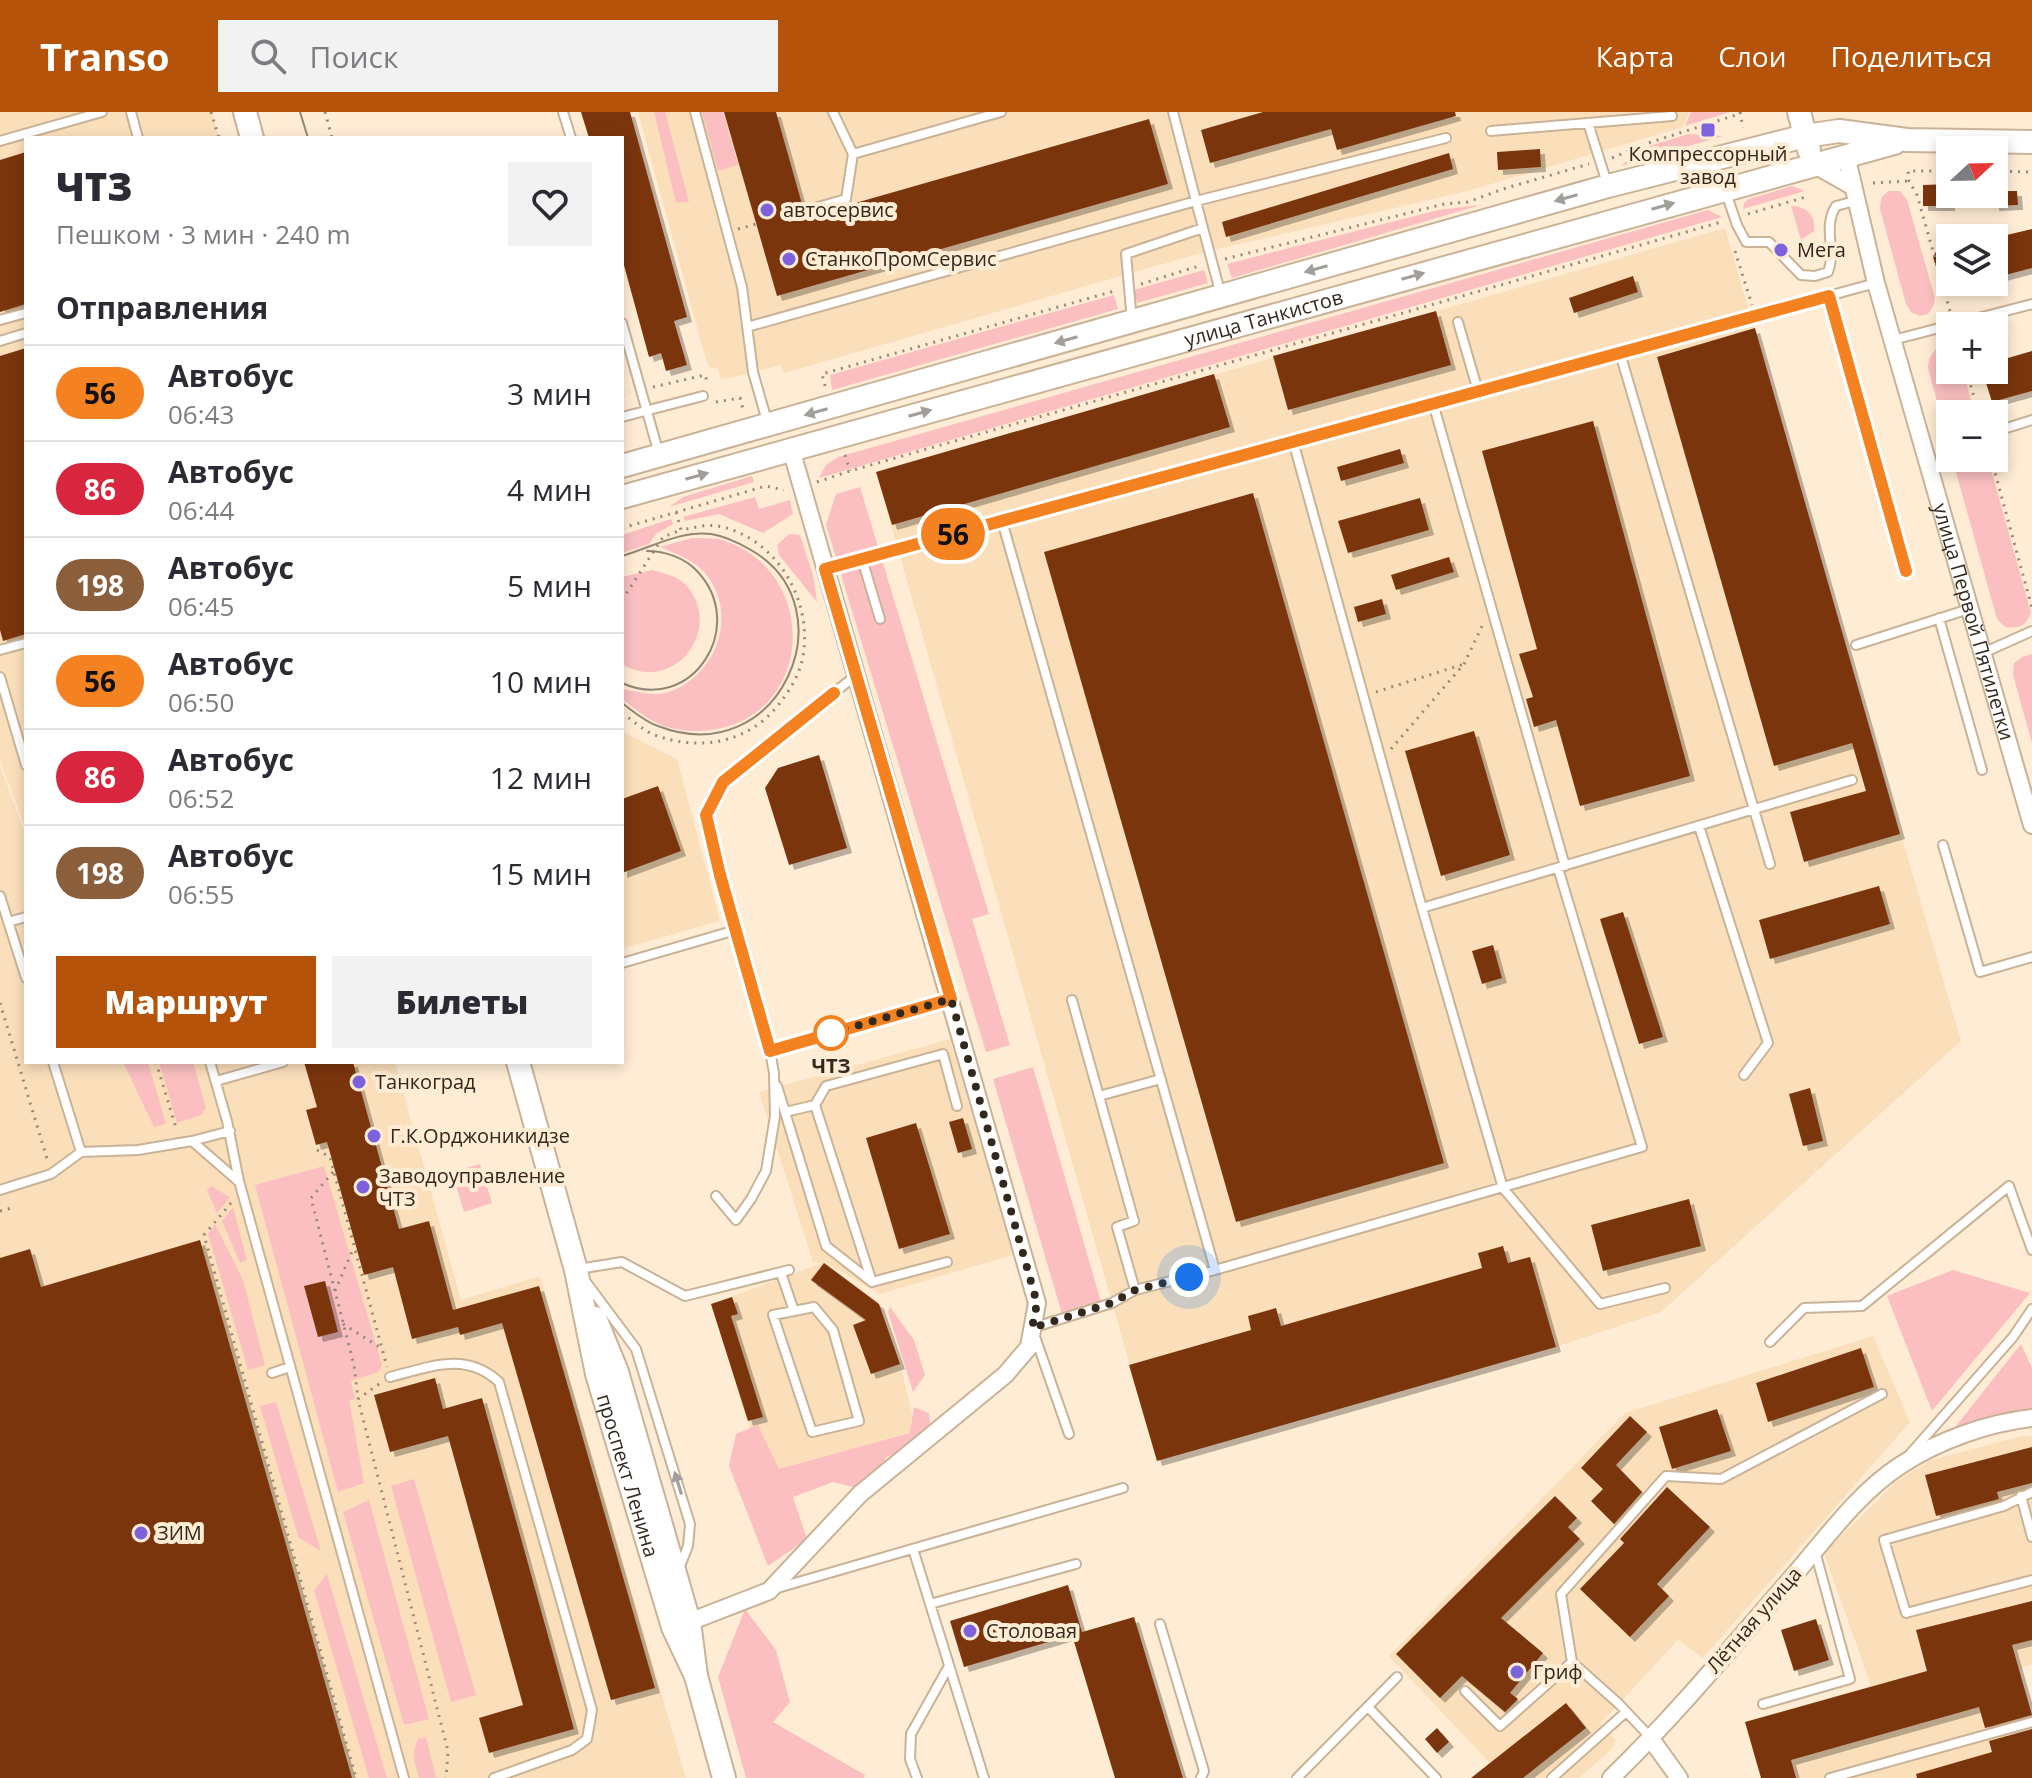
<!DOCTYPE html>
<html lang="ru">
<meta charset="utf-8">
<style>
body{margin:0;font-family:"Open Sans",sans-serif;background:#f2f2f3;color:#2b2b33;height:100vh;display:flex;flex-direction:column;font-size:30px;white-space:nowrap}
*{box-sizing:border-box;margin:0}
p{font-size:26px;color:#7c7c81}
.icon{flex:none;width:44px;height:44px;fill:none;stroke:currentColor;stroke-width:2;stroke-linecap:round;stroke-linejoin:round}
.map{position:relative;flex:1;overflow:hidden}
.details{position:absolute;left:24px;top:24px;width:600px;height:928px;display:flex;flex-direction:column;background:#fff;border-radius:0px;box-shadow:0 4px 12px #0003}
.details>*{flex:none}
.badge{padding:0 16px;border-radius:26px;font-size:28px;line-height:52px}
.needle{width:52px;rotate:68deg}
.fabs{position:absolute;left:1936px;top:24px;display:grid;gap:16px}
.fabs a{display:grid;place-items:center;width:72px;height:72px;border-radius:0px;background:#fff;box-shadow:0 4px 12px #0003;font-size:40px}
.you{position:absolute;width:40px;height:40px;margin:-20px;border:6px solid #fff;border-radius:50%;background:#1a73e8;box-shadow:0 0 0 12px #1a73e833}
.map>.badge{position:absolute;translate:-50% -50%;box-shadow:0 0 0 4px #fff}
h2{padding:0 32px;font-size:30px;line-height:72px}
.round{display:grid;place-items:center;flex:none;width:84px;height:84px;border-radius:0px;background:#f2f2f3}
.summary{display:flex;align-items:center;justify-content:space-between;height:136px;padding:0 32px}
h1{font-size:38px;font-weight:800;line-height:60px}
.action{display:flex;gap:16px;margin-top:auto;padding:16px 32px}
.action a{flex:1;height:92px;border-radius:0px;background:#b45309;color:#fff;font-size:32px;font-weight:800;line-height:92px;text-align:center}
.action a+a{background:#f2f2f3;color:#2b2b33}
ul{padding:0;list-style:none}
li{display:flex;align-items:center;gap:24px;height:96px;padding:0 32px;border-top:2px solid #e1e1e2}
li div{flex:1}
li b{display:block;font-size:30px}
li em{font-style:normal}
li .badge{min-width:88px;font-weight:700;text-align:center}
header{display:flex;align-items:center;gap:48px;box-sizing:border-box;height:112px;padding:0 40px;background:#b45309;color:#fff}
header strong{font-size:38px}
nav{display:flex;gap:44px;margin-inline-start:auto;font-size:28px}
.search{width:560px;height:72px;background:#f2f2f3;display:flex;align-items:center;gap:20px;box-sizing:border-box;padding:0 28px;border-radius:0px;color:#7c7c81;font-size:30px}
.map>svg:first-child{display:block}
.built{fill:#fbdfbb}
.green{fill:#fbbfc1}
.building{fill:#7a3611;filter:url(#shadow)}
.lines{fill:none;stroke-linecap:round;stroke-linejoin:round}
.lane-casing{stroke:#c9b397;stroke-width:12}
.street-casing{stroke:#c9b397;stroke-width:20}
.secondary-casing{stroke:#c9b397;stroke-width:26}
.path{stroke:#968978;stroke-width:3;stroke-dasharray:2 6;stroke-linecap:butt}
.lane{stroke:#fff;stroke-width:8}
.street{stroke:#fff;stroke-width:16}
.secondary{stroke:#fff;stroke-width:22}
.tram{stroke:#938675;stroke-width:2}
.oneway{fill:#a29f9a}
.line-casing{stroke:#fff;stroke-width:18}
.line{stroke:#f58220;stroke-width:12}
.walk{stroke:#31291e;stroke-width:8;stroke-dasharray:0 14.4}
.poi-dot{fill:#7e62dd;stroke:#ffecd5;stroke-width:3}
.stop-dot{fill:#fff;stroke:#f58220;stroke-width:4}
.labels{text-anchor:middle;stroke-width:8;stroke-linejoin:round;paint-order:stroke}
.poi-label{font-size:20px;fill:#31291e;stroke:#ffecd5;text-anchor:start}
.street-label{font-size:20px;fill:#31291e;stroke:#ffecd5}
.stop-label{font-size:20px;font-weight:bold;fill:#31291e;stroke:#ffecd5}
</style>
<header>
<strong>Transo</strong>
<div class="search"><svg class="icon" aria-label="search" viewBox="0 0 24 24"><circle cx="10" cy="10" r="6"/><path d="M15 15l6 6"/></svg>Поиск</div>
<nav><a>Карта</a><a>Слои</a><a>Поделиться</a></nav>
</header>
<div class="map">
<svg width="2032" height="1666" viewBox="0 0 2032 1666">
<defs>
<filter id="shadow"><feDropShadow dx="5" dy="5" stdDeviation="0" flood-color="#0004"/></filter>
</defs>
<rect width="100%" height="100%" fill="#ffecd5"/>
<path class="built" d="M0,0H212L219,26H26V718L0,648Z
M638,0H1689L1683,15L1468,79L1205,140L784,261L781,253L721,268L718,257L709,255L705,244Z
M1725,116L1961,929L1661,1200L1556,1235L1157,1349L876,360Z
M622,619L677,647L720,809L622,837Z
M0,654L26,724V950H395L461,1188L540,1164L686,1666H0Z
M950,927L1013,1143L880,1182L826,1151L878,1190L900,1252L917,1321L766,1369L711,1192L822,1151L813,1150L759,980Z
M1873,1224L1910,1310L1703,1546L1678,1528L1601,1611L1615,1628L1613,1636L1579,1666H1504L1389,1544L1625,1301Z
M2022,1324H2032V1552L2019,1557L2032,1603V1666H1761L1745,1610L1871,1574L1824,1441L1897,1369L1931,1348Z"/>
<path class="green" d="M654,0H665L689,90L676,91Z
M702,0H723L738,53L718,59Z
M1691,0H1730L1685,14Z
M1688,22L1723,24L1621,54L1643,36Z
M1792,74L1805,79L1743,97L1744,91L1749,87Z
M1888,79H1900L1907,88L1935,186L1933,195L1928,202L1920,204L1911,200L1906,192L1880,97L1881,86Z
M1481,93L1232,166L1227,152L1438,98Z
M1791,94C1806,94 1816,103 1814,119L1801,128Z
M1708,98L1722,105L819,366L826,353L838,345Z
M1204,158L1208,171L1137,191L1134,178Z
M1114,183L1118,197L832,278L830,263Z
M1945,235L1950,237V258H1963L1975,302H1950V338L1928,256L1929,247L1935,238Z
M1952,346H1988L2031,501C2026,514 2019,517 2005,515L1997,507Z
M752,364L754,370L669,395L683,385Z
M860,375L989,802L972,807L1010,933L986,940L826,413L836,382Z
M755,385L759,397L790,388L793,402L763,421L719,402L685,409L683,405Z
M671,407L673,412L656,422L649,432L622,441V423Z
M789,422L800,423L813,463L817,490L779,443L777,433Z
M692,426C701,426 713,426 722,428C820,458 816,604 711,618C693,620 674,619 657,611C645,606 633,595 622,587V577C636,579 651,584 665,581C717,567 740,500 704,460C692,447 676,442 660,435Z
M652,458C663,461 677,464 686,473C725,516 674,584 622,552V465Z
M2032,542V631L2013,563L2014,551L2022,545Z
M123,950H148L166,1012L154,1015Z
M159,950H193L206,996L201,1003L177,1011Z
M1033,955L1101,1190L1062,1202L993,967Z
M480,1052L492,1091L464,1100L452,1060Z
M324,1054L382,1253L378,1260L351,1269L355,1287L349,1288L364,1371L338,1380L255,1073Z
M211,1074L230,1085L217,1101L207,1078Z
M233,1095L247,1148L240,1151L222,1109Z
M215,1112L243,1168L265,1253L248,1258L208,1122Z
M1953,1158L2030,1181L1932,1299L1887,1184Z
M890,1195L914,1228L925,1263L913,1280L888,1200Z
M2021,1232L2032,1256V1297L1952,1319Z
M276,1290L321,1439L298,1425L260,1294Z
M914,1295L929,1301L931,1319L920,1329L885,1346L887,1353L853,1375L833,1370L793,1385L807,1427L768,1454L729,1354L736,1322L758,1313L779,1357L910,1321Z
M414,1367L476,1583L451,1590L391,1374Z
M369,1388L429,1607L404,1613L343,1400Z
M327,1462L387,1666H369L314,1478Z
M745,1497L776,1538L790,1590L773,1610L865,1663L864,1666H746L718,1565Z
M426,1625L436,1666H419C415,1651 411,1641 418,1627Z"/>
<path class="building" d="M581,0H630L687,205L674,209L687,253L666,259L661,241L649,245L622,146V26H589Z
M724,0H776L802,92L784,99V106L789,110L1149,7L1168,72L777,184Z
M1263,0H1455L1456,4L1337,38L1331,17L1210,51L1201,18Z
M1540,37L1541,55L1498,58L1497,40Z
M26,40V192L0,200V48Z
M1449,41L1453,57L1226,125L1222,110Z
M1950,72V94H1923V73Z
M1994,79H2017L2018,93L1994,94Z
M1950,115V165L1937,158L1933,145Z
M2032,117V156L1994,166V126Z
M1633,164L1638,180L1574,201L1569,186Z
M1436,199L1451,253L1288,298L1273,244Z
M1755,216L1900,722L1804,750L1790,700L1866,679L1852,631L1774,654L1657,245Z
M26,236V522L3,529L0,518V244Z
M2032,239V279L1992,290L1982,258H1994V250Z
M1214,262L1230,315L892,413L876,360Z
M1593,309L1690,664L1580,694L1556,608L1534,615L1526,587L1533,585L1519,542L1537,537L1482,339Z
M1400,337L1404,351L1341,369L1337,355Z
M1253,381L1444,1051L1236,1110L1044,440Z
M1420,386L1429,418L1348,441L1338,409Z
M1449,445L1454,460L1396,478L1391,463Z
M1382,487L1386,502L1358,510L1354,495Z
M1474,619L1510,743L1441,764L1405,639Z
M819,643L847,736L789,753L765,676L778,656Z
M658,674L681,739L622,761V687Z
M1879,774L1890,812L1770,847L1759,808Z
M1623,800L1663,925L1639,932L1600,807Z
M1493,833L1502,866L1482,872L1472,839Z
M304,950H353L399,1117L429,1109L453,1198L539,1174L655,1576L611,1588L502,1211L460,1223L458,1215L412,1227L393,1155L364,1163L327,1030L316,1033L306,998L317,995Z
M1810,976L1823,1029L1803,1034L1789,982Z
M963,1006L972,1037L958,1041L949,1010Z
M916,1011L950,1122L899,1137L866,1026Z
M1689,1087L1701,1134L1603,1159L1591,1113Z
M200,1128L352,1666H0V1146L30,1137L41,1175Z
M1503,1134L1508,1151L1530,1145L1556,1235L1157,1349L1129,1253L1251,1218L1248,1204L1276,1196L1281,1214L1482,1156L1478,1141Z
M824,1151L879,1192L900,1252L871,1262L853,1213L866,1208L811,1168Z
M325,1169L338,1220L318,1225L304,1174Z
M732,1185L738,1202L731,1204L763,1305L748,1309L711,1192Z
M1861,1236L1874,1275L1768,1310L1756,1271Z
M435,1266L443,1297L482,1286L574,1617L489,1641L479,1606L523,1593L448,1324L390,1340L374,1283Z
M1717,1297L1731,1339L1672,1357L1659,1315Z
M1630,1304L1647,1320L1616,1353L1642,1380L1614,1412L1591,1389L1603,1377L1581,1356Z
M2032,1335V1371L1997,1380L1999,1387L1936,1404L1925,1363Z
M1667,1375L1710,1415L1657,1472L1669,1484L1630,1525L1580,1477L1624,1431L1620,1427Z
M1555,1384L1577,1406L1568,1415L1580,1427L1501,1506L1543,1541L1510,1581L1518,1587L1505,1600L1462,1564L1440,1586L1396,1542Z
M1068,1473L1082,1520L964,1555L950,1509Z
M2032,1489V1528L2012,1533L2032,1603L1985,1616L1979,1595L1791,1648L1796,1666H1761L1745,1610L1927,1559L1916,1518Z
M1134,1505L1183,1666H1115L1072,1523Z
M1816,1507L1829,1548L1794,1559L1781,1518Z
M1566,1591L1586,1616L1523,1666H1471Z
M1437,1616L1449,1630L1437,1641L1425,1627Z
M2032,1617V1666H1917L1916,1662L1992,1640L1989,1629Z"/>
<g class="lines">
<defs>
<path id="lane" d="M131,0L138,26
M563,0L571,26
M695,0L742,175L753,260L767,309
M833,0L853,42L1001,0
M1173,0L1203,116
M1588,11L1607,71
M1491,19L1672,4
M0,29L102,0
M1726,81L1737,113L1746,130H1769L1801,163L1815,164L1828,160C1837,138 1822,116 1836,94L1855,89
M790,103L846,87L853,42
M1829,184L1906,459
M0,208L26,201
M1132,209L1126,142L1203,116L1221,183
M1458,210L1478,279
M622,211L659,342
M747,215L1196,89L1446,26
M1893,228L2032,192
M0,229L26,221
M1620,241L1770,752
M1433,291L1565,754
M622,305L703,284
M1994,320L2032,308
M1293,329L1422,796L1503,1076L1600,1192L1665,1176
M1002,409L1215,1158
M862,447L880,507
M825,457L1876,171
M1939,506L1982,658
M1856,533L1969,497
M0,538L26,531
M1983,541L2032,519
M0,565L26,653
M1699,714L1768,931L1744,963
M1943,733L1980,860L2032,845
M0,784L26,866
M1422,796L1852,668
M8,810L26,805
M622,851L736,818
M1072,888L1134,1109L1117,1115L1135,1178
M770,939L950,887
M53,950L81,1040L138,1038L192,1029L238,1069
M210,950L227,1009L239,1069L404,1666
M216,969L283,950
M777,974L826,1134L872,1170
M1099,984L1161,967
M815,993L872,1170L947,1150
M785,1000L815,993L826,974L943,942L957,994
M192,1029L230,1019
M0,1078L51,1062L81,1040
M716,1084L736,1108L751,1087L766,1059L775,1004L774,961L770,939L720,763L706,703L723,670L855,564
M578,1157L622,1150L685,1184L789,1158
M781,1161L794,1199L773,1203L812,1320L859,1309L833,1218L814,1195L794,1199
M586,1170L636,1237L690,1412L688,1434L680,1454
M1770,1230L1804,1196L1862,1194L2009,1074L2032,1138
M272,1261L290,1255
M390,1265C430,1255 465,1239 499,1270L592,1598L587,1627L572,1638L494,1666
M1069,1322L1032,1216L1112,1191L1135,1178L1215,1158L1642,1035L1558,756
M1911,1341L2013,1225L2032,1197
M2032,1380L2004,1394L1884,1428L1906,1501L2032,1468
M2021,1384L2032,1425
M913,1437L984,1666
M774,1477L1123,1376
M930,1492L1076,1452
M1160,1512L1204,1659L1201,1666
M1572,1550L1619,1592L1651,1626
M1465,1579L1500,1614L1572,1550L1561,1482L1666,1364L1721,1367L1882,1282
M1763,1592L1850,1567L1815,1439
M1368,1595L1436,1666
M917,1666L910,1647L911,1622L949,1554
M1297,1666L1397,1565
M1552,1666L1626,1600
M1830,1666L2032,1610"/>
<g id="street">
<path id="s1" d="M1846,43L1876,171L2032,713"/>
<path d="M1813,52L1852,74"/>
<path d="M689,1510L769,1479L860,1382L1005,1263L1029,1235L1037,1191L791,337"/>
<path d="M1651,1627L1679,1666"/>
<path d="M1611,1666C1677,1602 1735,1531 1795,1462C1827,1425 1859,1380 1901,1353C1939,1328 1988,1311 2032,1306"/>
</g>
<g id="secondary">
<path d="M245,0L252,26"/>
<path d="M1799,0L1809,38"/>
<path d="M622,354L1608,74L1805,24L1839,19L1907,28L2032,30"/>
<path id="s2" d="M622,385L1894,31"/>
<path id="s3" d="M518,950L576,1158L597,1262L673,1515L696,1564"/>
<path d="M595,1206L617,1260L689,1510L696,1564L724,1666"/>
</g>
</defs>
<use href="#lane" class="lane-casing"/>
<use href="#street" class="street-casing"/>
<use href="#secondary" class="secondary-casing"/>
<path class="path" d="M211,0L219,26
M325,0L332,26
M1740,0L1743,16
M1612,46L1642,33L1739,2
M1994,59L2032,60
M1873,71L1909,69
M1748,102L1809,84
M738,117L756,112
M1735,139L1752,193
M1225,147L1444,92L1468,90L1503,77L1589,52
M1141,172L1199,154
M1950,199L1917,83L1909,69L1908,59H1950
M1966,258L1979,302
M825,274L822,262L1118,178
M653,275L705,263L708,273
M622,282L630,280
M716,290L740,286L743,297
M845,343L850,359
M1991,346L2032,496
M817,370L850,359L1721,110
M622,416L766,374L784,378
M622,488L663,425L681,418
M1376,580L1464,552
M622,601C632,608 642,617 652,622C698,640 748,632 779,592C790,578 800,562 803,544C813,487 775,425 718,414C706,412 693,416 681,418L676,400
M1391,637L1464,552L1483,512
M0,891L48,1050
M156,950L177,1019
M317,1038L330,1045L387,1255
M333,1060L311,1086L354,1253L358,1287
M231,1091L204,1123L356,1666
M0,1099L12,1096
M335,1179L354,1135
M343,1212L381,1236
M379,1272L358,1287L448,1639L446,1666"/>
<use href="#lane" class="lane"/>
<use href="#street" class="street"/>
<use href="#secondary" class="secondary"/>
<path class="tram" d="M300,0L308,26
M622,444C650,436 681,418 711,422C724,424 739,431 751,438C851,495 780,661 658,614C645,610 633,599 622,591
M622,571C692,603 749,514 697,459C685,446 665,439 647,439"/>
</g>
<defs><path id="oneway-solid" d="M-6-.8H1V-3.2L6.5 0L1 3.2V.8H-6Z" transform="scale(2)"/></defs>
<g class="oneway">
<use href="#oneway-solid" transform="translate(1566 86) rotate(164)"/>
<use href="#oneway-solid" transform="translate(1663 94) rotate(-16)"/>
<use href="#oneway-solid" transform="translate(1316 157) rotate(164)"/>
<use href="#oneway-solid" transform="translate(1413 164) rotate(-16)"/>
<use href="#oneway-solid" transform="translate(1066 228) rotate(164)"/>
<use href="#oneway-solid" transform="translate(816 300) rotate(164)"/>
<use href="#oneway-solid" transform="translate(920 301) rotate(-16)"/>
<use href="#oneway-solid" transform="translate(697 364) rotate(-16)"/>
<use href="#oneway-solid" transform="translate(678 1371) rotate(-107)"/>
</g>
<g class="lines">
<defs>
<path id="line" d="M834,581L723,670L706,703L720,763L770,939L951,887L825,457L1829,184L1906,459"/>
</defs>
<use href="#line" class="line-casing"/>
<use href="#line" class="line"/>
<path class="walk" d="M831,921L951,887L1037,1191L1032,1216L1112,1191L1135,1178L1189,1165"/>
</g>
<g class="poi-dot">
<rect x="1700" y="10" width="16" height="16" rx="4"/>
<circle cx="767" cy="98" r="8"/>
<circle cx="1781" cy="138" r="8"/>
<circle cx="789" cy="147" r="8"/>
<circle cx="359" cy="970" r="8"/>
<circle cx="374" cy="1024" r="8"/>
<circle cx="363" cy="1075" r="8"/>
<circle cx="141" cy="1421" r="8"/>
<circle cx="970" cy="1519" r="8"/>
<circle cx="1517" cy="1560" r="8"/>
</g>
<circle class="stop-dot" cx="831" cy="921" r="16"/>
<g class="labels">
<g class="poi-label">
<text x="1708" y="49" text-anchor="middle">Компрессорный<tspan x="1708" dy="23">завод</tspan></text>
<text x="783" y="105">автосервис</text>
<text x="1797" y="145">Мега</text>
<text x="805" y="154">СтанкоПромСервис</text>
<text x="375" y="977">Танкоград</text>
<text x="390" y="1031">Г.К.Орджоникидзе</text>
<text x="379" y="1071">Заводоуправление<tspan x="379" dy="23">ЧТЗ</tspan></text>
<text x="157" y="1428">ЗИМ</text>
<text x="986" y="1526">Столовая</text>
<text x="1533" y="1567">Гриф</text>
</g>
<g class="street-label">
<text dy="7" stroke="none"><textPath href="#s2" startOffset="666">улица Танкистов</textPath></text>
<text dy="7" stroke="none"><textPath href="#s1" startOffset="484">улица Первой Пятилетки</textPath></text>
<text dy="7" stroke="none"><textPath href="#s3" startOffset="428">проспект Ленина</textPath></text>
<text transform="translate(1754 1508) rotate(-49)" y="7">Лётная улица</text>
</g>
<g class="stop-label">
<text x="831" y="961">ЧТЗ</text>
</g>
</g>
</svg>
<div class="fabs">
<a><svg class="needle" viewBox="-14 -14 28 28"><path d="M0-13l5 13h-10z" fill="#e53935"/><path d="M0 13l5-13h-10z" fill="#7c7c81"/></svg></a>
<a><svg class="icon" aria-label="layers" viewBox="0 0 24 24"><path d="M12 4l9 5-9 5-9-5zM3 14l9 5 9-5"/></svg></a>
<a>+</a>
<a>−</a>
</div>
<div class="you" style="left:1189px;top:1165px"></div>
<b class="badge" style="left:953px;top:422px;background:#f58220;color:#111">56</b>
<section class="details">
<div class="summary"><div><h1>ЧТЗ</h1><p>Пешком · 3 мин · 240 m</p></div><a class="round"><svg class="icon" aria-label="heart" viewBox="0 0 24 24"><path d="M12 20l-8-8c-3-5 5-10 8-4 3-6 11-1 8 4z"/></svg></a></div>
<h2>Отправления</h2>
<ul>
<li><span class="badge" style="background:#f58220;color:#111">56</span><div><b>Автобус</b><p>06:43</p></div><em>3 мин</em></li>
<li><span class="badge" style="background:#d7263d;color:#fff">86</span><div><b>Автобус</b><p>06:44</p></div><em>4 мин</em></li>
<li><span class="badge" style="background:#8b5e3c;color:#fff">198</span><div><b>Автобус</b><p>06:45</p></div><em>5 мин</em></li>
<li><span class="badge" style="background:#f58220;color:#111">56</span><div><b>Автобус</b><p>06:50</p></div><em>10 мин</em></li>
<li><span class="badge" style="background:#d7263d;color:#fff">86</span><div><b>Автобус</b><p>06:52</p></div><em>12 мин</em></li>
<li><span class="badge" style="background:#8b5e3c;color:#fff">198</span><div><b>Автобус</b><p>06:55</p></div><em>15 мин</em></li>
</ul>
<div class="action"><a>Маршрут</a><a>Билеты</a></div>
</section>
</div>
